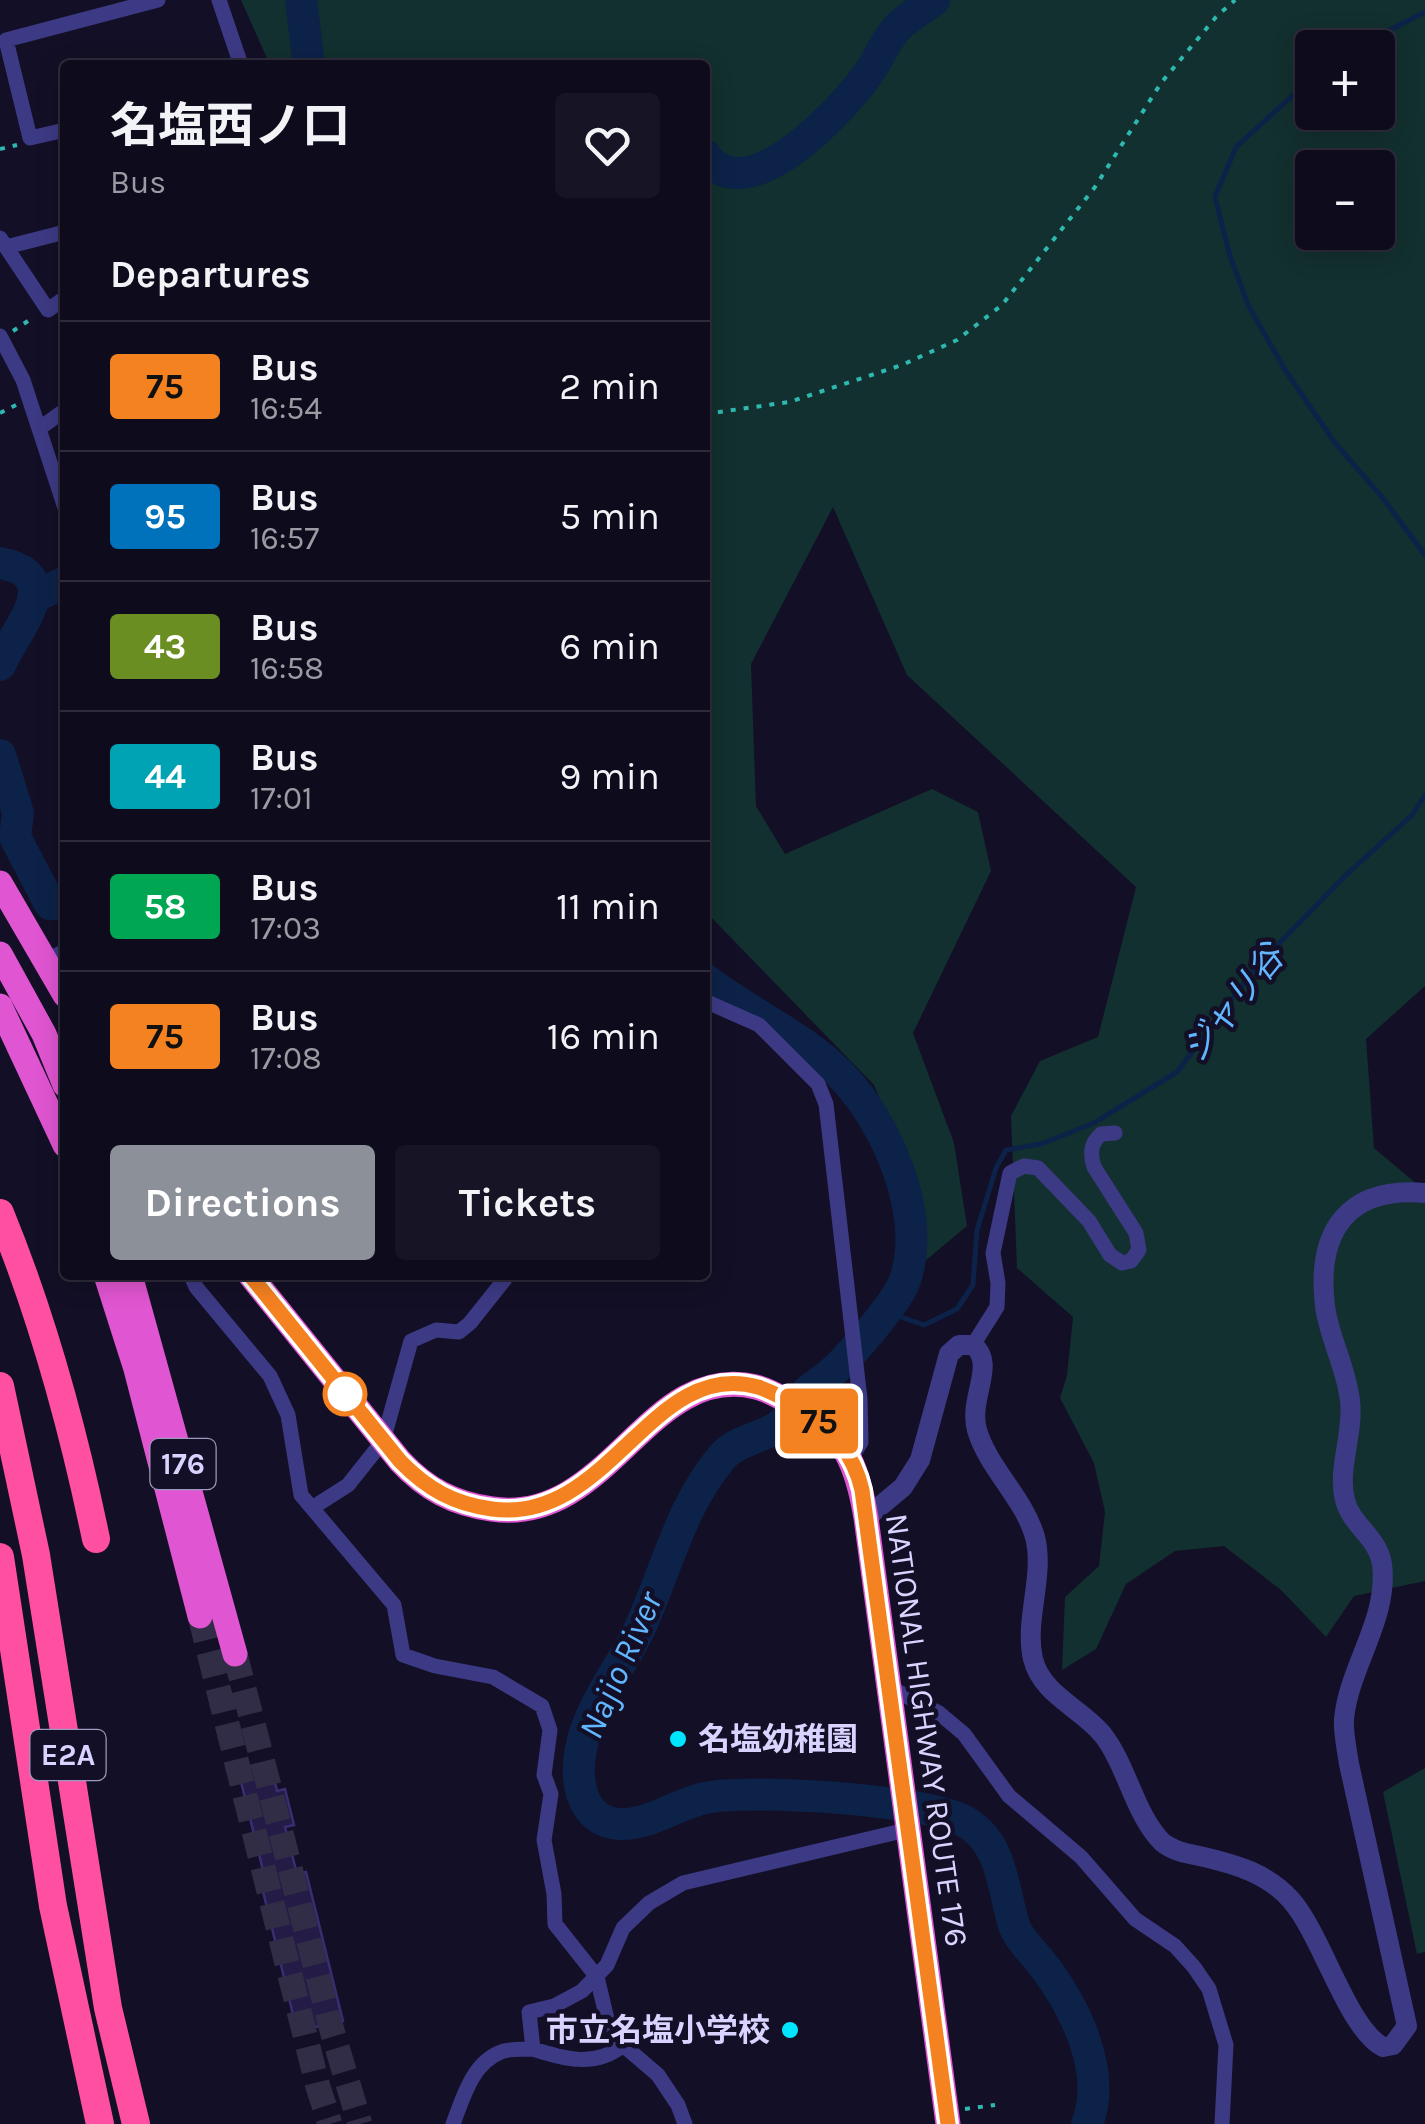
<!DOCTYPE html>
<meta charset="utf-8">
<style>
body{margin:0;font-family:Karla,"Noto Sans JP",sans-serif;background:#171425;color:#f1f3f6;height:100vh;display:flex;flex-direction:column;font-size:38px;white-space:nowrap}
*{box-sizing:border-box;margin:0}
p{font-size:32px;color:#9b9ba3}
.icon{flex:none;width:55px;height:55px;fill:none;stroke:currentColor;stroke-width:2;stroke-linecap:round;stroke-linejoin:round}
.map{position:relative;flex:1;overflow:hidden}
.side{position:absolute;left:60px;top:60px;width:650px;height:1220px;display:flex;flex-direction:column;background:#0e0b1c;border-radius:10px;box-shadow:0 5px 25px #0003,0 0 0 2px #2e2b3b}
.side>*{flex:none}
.badge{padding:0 20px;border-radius:8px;font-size:35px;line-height:65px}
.controls{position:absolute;left:1295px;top:30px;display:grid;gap:20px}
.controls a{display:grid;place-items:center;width:100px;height:100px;border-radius:10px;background:#0e0b1c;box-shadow:0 5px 25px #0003,0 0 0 2px #2e2b3b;font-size:50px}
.map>.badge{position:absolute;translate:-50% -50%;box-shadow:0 0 0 5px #fff}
h2{padding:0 50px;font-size:38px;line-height:90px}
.round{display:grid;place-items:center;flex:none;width:105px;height:105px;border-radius:10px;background:#171425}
.overview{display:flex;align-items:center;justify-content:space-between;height:170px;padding:0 50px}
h1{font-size:48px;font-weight:700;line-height:75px}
.button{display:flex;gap:20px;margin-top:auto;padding:20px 50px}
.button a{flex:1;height:115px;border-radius:10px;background:#8c9099;color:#fff;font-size:40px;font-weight:700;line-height:115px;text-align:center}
.button a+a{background:#171425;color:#f1f3f6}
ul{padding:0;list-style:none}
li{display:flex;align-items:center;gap:30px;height:130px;padding:0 50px;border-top:2px solid #2e2b3b}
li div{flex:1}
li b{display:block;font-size:38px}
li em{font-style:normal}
li .badge{min-width:110px;font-weight:700;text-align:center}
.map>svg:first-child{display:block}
.green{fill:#12302f;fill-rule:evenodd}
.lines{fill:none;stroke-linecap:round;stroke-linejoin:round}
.stream{stroke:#0c2248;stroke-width:5}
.river{stroke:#0c2248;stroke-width:32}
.building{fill:#241b47;stroke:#3b2d73;stroke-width:2.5}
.trunk-tunnel{stroke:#312d47;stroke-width:25;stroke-dasharray:25 12;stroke-linecap:butt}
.path{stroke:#2fb8b0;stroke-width:4;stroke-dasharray:5 8;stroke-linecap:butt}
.minor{stroke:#3d3a85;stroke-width:15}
.tertiary{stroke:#3d3a85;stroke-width:20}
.trunk{stroke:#e055d1;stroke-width:25}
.motorway{stroke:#ff4fa3;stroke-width:28}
.line-casing{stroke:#fff;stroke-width:22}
.line{stroke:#f58220;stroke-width:15}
.stop-dot{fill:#fff;stroke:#f58220;stroke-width:5}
.poi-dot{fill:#00e5ff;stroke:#130f26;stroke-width:4}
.labels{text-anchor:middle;stroke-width:9;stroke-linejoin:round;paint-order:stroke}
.shield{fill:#130f26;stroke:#9e99be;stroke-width:2.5}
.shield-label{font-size:30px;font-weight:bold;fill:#d9d4ff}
.street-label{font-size:32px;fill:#d9d4ff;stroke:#130f26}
.poi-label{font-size:32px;font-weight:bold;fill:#d9d4ff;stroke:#130f26;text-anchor:start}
.water-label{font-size:35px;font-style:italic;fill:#62b6ff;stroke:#130f26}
</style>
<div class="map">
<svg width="1425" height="2124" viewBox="0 0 1425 2124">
<rect width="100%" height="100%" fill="#130f26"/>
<path class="green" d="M241,0H1425V986L1366,1039L1374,1148L1425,1191V1581L1354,1596L1326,1637L1281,1590L1224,1546L1175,1551L1126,1584L1096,1649L1062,1670L1065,1597L1099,1566L1105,1512L1094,1463L1060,1398L1067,1375L1073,1317L1017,1268L1011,1116L1040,1061L1098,1037L1136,887L907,675L833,507L751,664L756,806L785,854L932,789L978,812L991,871L913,1033L954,1143L967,1226L925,1261L909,1171L874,1085L705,911V65H270ZM1312,48H1378V112H1312ZM1312,168H1378V232H1312Z
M1425,1768V1952L1417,1954L1383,1792Z"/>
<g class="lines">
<path class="stream" d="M1355,48L1425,12
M1312,78L1236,147L1215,197L1230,256L1248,305L1285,370L1335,443L1382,497L1425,555
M887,1312L924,1325L957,1309L973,1285L977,1230L996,1168L1006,1150L1041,1144L1094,1123L1177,1072L1256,967L1346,875L1412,815L1425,795"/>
<path class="river" d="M301,0L309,65
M705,155C746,215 842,110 868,74C878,60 885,41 897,28C907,17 923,9 934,0
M0,563C68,576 16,628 0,665
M37,596L65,582
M0,755L18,813L15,837L50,904H65
M705,979C748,1013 803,1036 842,1076C887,1123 927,1214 905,1280C898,1302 846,1361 828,1376C821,1382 813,1386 807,1392C797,1402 790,1418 779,1426C762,1438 738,1440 724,1455C681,1503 666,1572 639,1630C620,1669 589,1706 581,1749C575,1779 580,1822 620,1824C650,1825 677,1804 705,1798C749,1788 920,1800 960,1819C1003,1839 1002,1887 1014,1925C1018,1938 1031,1950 1040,1961C1073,2003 1108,2070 1087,2124"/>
</g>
<path class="building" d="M270,1762L277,1791L285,1789L294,1825L285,1827L297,1874L306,1872L343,2021L297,2031L261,1883L266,1882L238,1770Z"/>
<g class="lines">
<path class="trunk-tunnel" d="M200,1616L318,2087L330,2124
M235,1654L331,2027L360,2124"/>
<path class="path" d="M0,149L17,145
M13,331L34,317
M0,413L16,405
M705,414L789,402L902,365L957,340L1002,305L1095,187L1161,83L1216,17L1235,0
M965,2109L995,2105"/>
<path class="minor" d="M219,0L241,65
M65,130L30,138L6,40L158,0
M0,238L6,247L65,232
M6,247L48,310L65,298
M0,336L23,380L65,508
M40,428L65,410
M47,960L65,951
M705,1001L759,1025L818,1084L826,1104L860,1399L861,1442L851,1458
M191,1275L196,1287L270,1376L288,1415L301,1495L394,1605L403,1655L435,1666L493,1677L542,1706L550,1730L544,1775L551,1794L544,1840L554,1894L555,1924L597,1977L607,2019L623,2045L658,2075L678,2105L685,2124
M973,1345L997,1307L998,1283L993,1253L1010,1173L1024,1166L1038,1168L1089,1221L1110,1255L1122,1263L1131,1261L1139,1250L1136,1233L1094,1167C1090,1154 1090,1144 1101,1134L1115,1133
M312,1508L348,1485L383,1441L411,1341L436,1330L459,1332L470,1323L505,1279L502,1275
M887,1686L939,1713L964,1734L1009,1796L1081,1857L1135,1919L1175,1946L1194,1967L1209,1989L1226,2045L1222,2124
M533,2049C564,2059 596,2068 623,2045
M453,2124C463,2098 472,2063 501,2052C510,2048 524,2050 533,2049L529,2012L554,2006L582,1991L607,1965L623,1928L649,1903L683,1883L906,1830"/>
<path class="tertiary" d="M866,1518L903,1487L920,1460L949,1354L959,1345H973C997,1364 968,1398 977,1430C988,1468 1024,1498 1035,1537C1045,1576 1024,1620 1033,1659C1042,1695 1081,1708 1103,1735C1127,1766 1135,1815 1162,1842C1174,1852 1190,1854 1204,1857C1238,1865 1268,1874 1291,1900C1322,1935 1347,2028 1383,2047L1393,2045L1407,2026L1349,1764C1347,1750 1343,1733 1344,1719C1349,1666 1389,1619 1382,1564C1378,1537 1351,1525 1345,1500C1337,1469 1354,1433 1350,1401C1347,1369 1329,1338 1325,1306C1316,1231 1348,1186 1425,1193"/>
<path class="trunk" d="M0,883L65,995
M0,954L44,1034L65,1085
M0,1006L65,1145
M106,1275L136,1369L200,1616
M130,1275L235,1654
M250,1275L400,1461C426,1489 454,1504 492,1509C610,1526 647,1361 756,1387C770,1390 785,1400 798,1407C845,1432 858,1468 866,1518L948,2124"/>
<path class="motorway" d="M0,1213C43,1318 73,1428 96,1539
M0,1386L36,1555L108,2008L136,2124
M0,1557L53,1906L100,2124"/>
</g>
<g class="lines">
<defs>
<path id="line" d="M250,1275L400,1461C427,1489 454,1504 492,1509C610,1525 651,1357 758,1387C771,1391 787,1400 799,1407C831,1425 854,1455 862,1490L948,2124"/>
</defs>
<use href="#line" class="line-casing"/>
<use href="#line" class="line"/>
</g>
<circle class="stop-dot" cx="345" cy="1394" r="20"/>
<g class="poi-dot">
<circle cx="678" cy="1739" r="10"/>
<circle cx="790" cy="2030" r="10"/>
</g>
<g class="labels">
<g class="shield">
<rect x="150.5" y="1439" width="65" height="50" rx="8"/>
<rect x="30.5" y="1730" width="75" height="50" rx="8"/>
</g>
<g class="shield-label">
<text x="183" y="1474">176</text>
<text x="68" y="1765">E2A</text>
</g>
<g class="street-label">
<text transform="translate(927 1730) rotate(82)" y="11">NATIONAL HIGHWAY ROUTE 176</text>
</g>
<g class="poi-label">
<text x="698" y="1750">名塩幼稚園</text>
<text x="770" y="2041" text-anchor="end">市立名塩小学校</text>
</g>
<g class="water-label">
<text transform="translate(1233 1003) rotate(-51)" y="12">ジャリ谷</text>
<text transform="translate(620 1665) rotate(-66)" y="12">Najio River</text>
</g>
</g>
</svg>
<div class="controls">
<a>+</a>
<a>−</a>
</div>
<b class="badge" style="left:819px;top:1421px;background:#f58220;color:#111">75</b>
<section class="side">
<div class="overview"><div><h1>名塩西ノ口</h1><p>Bus</p></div><a class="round"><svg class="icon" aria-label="heart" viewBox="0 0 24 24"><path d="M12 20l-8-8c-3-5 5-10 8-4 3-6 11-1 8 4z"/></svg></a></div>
<h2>Departures</h2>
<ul>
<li><span class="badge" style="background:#f58220;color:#111">75</span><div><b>Bus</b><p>16:54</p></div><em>2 min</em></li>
<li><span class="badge" style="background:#0072bc;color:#fff">95</span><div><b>Bus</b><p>16:57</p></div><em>5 min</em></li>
<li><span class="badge" style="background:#6b8e23;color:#fff">43</span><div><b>Bus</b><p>16:58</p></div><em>6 min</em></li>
<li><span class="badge" style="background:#00a3b4;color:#fff">44</span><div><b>Bus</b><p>17:01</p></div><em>9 min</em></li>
<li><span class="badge" style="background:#00a651;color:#fff">58</span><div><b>Bus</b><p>17:03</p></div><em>11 min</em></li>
<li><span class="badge" style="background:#f58220;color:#111">75</span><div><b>Bus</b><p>17:08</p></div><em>16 min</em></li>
</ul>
<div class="button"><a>Directions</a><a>Tickets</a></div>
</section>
</div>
